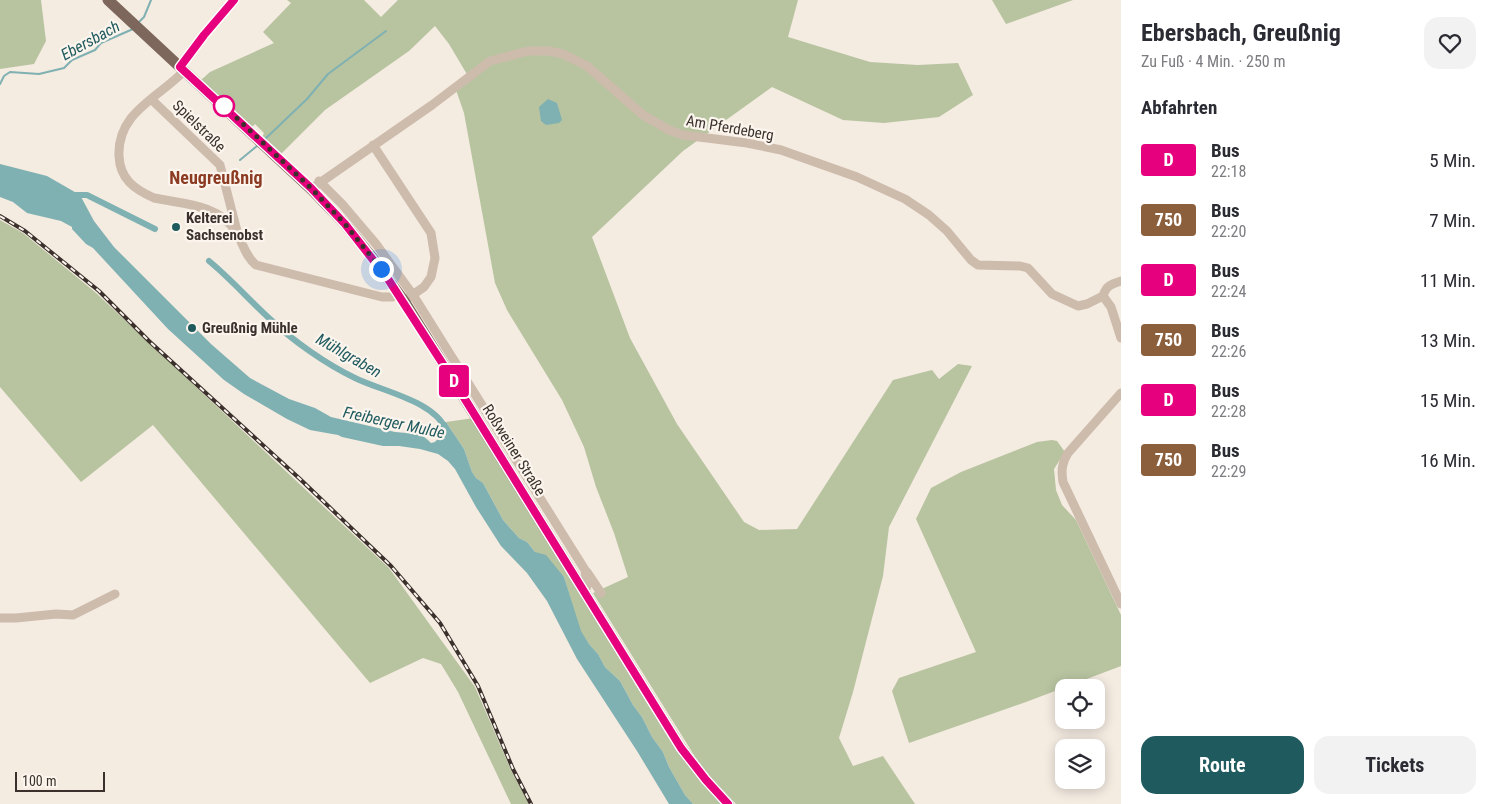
<!DOCTYPE html>
<html lang="de">
<meta charset="utf-8">
<style>
body{margin:0;font-family:"Roboto Condensed",sans-serif;background:#f2f2f3;color:#2b2b33;height:100vh;display:flex;flex-direction:column;font-size:19px;white-space:nowrap}
*{box-sizing:border-box;margin:0}
p{font-size:16px;color:#7c7c81}
.icon{flex:none;width:28px;height:28px;fill:none;stroke:currentColor;stroke-width:2;stroke-linecap:round;stroke-linejoin:round}
.map{position:relative;flex:1;overflow:hidden}
.details{display:flex;flex-direction:column;background:#fff;width:375px}
.details>*{flex:none}
.badge{padding:0 10px;border-radius:4px;font-size:18px;line-height:32px}
.fabs{position:absolute;left:1055px;top:679px;display:grid;gap:10px}
.fabs a{display:grid;place-items:center;width:50px;height:50px;border-radius:10px;background:#fff;box-shadow:0 2px 12px #0003;font-size:25px}
.scale{position:absolute;left:15px;bottom:12px;width:90px;box-sizing:border-box;padding-left:5px;border:2px solid #3b302b;border-top:0;font-size:14px;line-height:18px;white-space:nowrap;color:#3b302b;-webkit-text-stroke:4px #fbf5ee;paint-order:stroke}
.you{position:absolute;width:25px;height:25px;margin:-12px;border:4px solid #fff;border-radius:50%;background:#1a73e8;box-shadow:0 0 0 8px #1a73e833}
.map>.badge{position:absolute;translate:-50% -50%;box-shadow:0 0 0 2px #fff}
h2{padding:0 20px;font-size:19px;line-height:45px}
.round{display:grid;place-items:center;flex:none;width:52px;height:52px;border-radius:15px;background:#f2f2f3}
.head{display:flex;align-items:center;justify-content:space-between;height:85px;padding:0 20px}
h1{font-size:24px;font-weight:700;line-height:38px}
.cta{display:flex;gap:10px;margin-top:auto;padding:10px 20px}
.cta a{flex:1;height:58px;border-radius:15px;background:#1f5a5e;color:#fff;font-size:20px;font-weight:700;line-height:58px;text-align:center}
.cta a+a{background:#f2f2f3;color:#2b2b33}
ul{padding:0;list-style:none}
li{display:flex;align-items:center;gap:15px;height:60px;padding:0 20px}
li div{flex:1}
li b{display:block;font-size:19px}
li em{font-style:normal}
li .badge{min-width:55px;font-weight:700;text-align:center}
main{display:flex;flex:1;min-height:0}
.map>svg:first-child{display:block}
.green{fill:#b8c4a0}
.water{fill:#7fb0b2}
.lines{fill:none;stroke-linecap:round;stroke-linejoin:round}
.stream{stroke:#7fb0b2;stroke-width:2}
.canal{stroke:#7fb0b2;stroke-width:6}
.minor{stroke:#cdbbac;stroke-width:9}
.major{stroke:#7d675c;stroke-width:11}
.rail-casing{stroke:#3b302b;stroke-width:4}
.rail{stroke:#fbf5ee;stroke-width:2;stroke-dasharray:5.5;stroke-linecap:butt}
.line-casing{stroke:#fff;stroke-width:11}
.line{stroke:#e6007e;stroke-width:8}
.walk{stroke:#3b302b;stroke-width:5;stroke-dasharray:0 9}
.stop-dot{fill:#fff;stroke:#e6007e;stroke-width:2.5}
.poi-dot{fill:#1f5a5e;stroke:#fbf5ee;stroke-width:2}
.labels{text-anchor:middle;stroke-width:4.5;stroke-linejoin:round;paint-order:stroke}
.street-label{font-size:15px;fill:#3b302b;stroke:#fbf5ee}
.poi-label{font-size:15px;font-weight:bold;fill:#3b302b;stroke:#fbf5ee;text-anchor:start}
.water-label{font-size:16px;font-style:italic;fill:#1f5a5e;stroke:#fbf5ee}
.quarter-label{font-size:18px;font-weight:bold;fill:#8c3b22;stroke:#fbf5ee}
</style>
<main>
<div class="map">
<svg width="1121" height="804" viewBox="0 0 1121 804">
<rect width="100%" height="100%" fill="#f4ebe1"/>
<path class="green" d="M0,0H41L46,41L34,64L0,69Z
M287,0H364L381,17L398,0H798L788,37L870,62L918,65L958,63L973,95L939,117L884,123L843,120L772,87L683,151L592,237L630,338L677,424L744,522L759,530L797,529L893,380L932,370L939,379L958,364L972,366L889,527L883,576L853,692L839,738L853,766L883,756L915,804H736L709,775L694,755L593,593L628,577L614,533L596,487L584,447L562,400L507,310L495,283L464,113L456,90L468,76L449,44L435,26L409,51L325,110L280,155L262,138L264,133L255,124L251,128L200,81L210,72L274,43L263,32L291,3Z
M992,0H1073L1006,24Z
M0,220L23,233L95,292L389,568L475,687L511,770L529,804H511L458,692L441,664L423,658L370,683L153,425L81,482L0,387Z
M474,418L519,490L724,804H693L685,795L669,767L663,752L652,737L642,717L633,705L620,681L605,667L598,654L589,644L580,631L564,577L535,552L527,542L519,538L503,520L483,483L476,478L472,472L464,449L446,422Z
M1052,440L1057,441L1065,452L1054,469L1056,490L1062,505L1076,520L1121,615V666L1026,702L909,743L892,691L899,678L976,652L916,519L931,488L961,472L1037,442Z"/>
<path class="water" d="M548,99L557,103L562,120L559,123L546,125L541,121L539,107Z
M0,164L47,176L80,195L94,221L114,247L211,344L250,378L289,399L315,408L331,417L395,432C416,435 414,427 431,443L435,442L441,435L437,426L446,422L464,449L472,472L476,478L483,483L503,520L519,538L527,542L535,552L546,555L564,577L581,631L589,644L598,654L605,667L620,681L633,705L642,717L652,737L663,752L669,767L685,795L693,804H669L637,751L577,659L547,601L527,573L501,546L476,507L455,469L448,461L438,454L420,449L399,446H383L342,437L338,435L310,430L287,419L244,394L224,380L168,329L93,248L86,244L72,229V227L61,221L27,213L13,202L0,197Z"/>
<g class="lines">
<path class="stream" d="M139,22L144,17L151,0
M0,84L4,76L10,72L39,74L64,68L72,60L95,50L101,43L133,29
M264,140L307,99L328,74L386,31
M240,160L257,146"/>
<path class="canal" d="M73,195H87L155,229
M209,261C231,279 249,300 270,319C293,341 326,364 355,378C381,391 435,401 446,430"/>
<path class="minor" d="M180,67L204,35L234,0
M185,70C159,98 117,112 119,156C120,179 134,189 154,198C183,204 219,204 236,232C243,243 245,256 256,265L382,297H392L399,294
M151,99L220,165L237,231
M373,145L431,233L435,258L431,277L424,287L408,298
M319,181L342,204L376,244L413,295L585,570L587,586L585,591
M311,189L432,105L490,61L528,51H549L563,54L587,66L643,115L669,130L683,135L747,143L781,150L857,177L905,199L929,215L947,231L971,260L978,265L1020,266L1028,268L1052,294L1078,306L1087,304L1103,296C1106,286 1111,284 1121,281
M1103,296L1111,307L1121,338
M1121,393L1068,453C1062,463 1061,470 1063,482L1121,604
M587,572L601,593
M0,618H16L56,614L73,615L115,594"/>
<path class="major" d="M108,0L311,189L345,224L374,260L404,301L681,748L706,780L728,804"/>
<defs>
<path id="rail" d="M0,216L25,231L99,291L149,341L300,479L391,566L440,623L478,686L513,769L531,804"/>
</defs>
<use href="#rail" class="rail-casing"/>
<use href="#rail" class="rail"/>
</g>
<g class="lines">
<defs>
<path id="line" d="M234,0L204,35L180,67L311,188L345,224L388,279L450,375L681,748L706,780L728,804"/>
</defs>
<use href="#line" class="line-casing"/>
<use href="#line" class="line"/>
<path class="walk" d="M224,106L311,188L345,224L381,269"/>
</g>
<circle class="stop-dot" cx="224" cy="106" r="10"/>
<g class="poi-dot">
<circle cx="176" cy="227" r="5"/>
<circle cx="192" cy="328" r="5"/>
</g>
<g class="labels">
<g class="street-label">
<text transform="translate(199 126) rotate(44)" y="5">Spielstraße</text>
<text transform="translate(730 128) rotate(10)" y="5">Am Pferdeberg</text>
<text transform="translate(514 450) rotate(58)" y="5">Roßweiner Straße</text>
</g>
<g class="poi-label">
<text x="186" y="223">Kelterei<tspan x="186" dy="17">Sachsenobst</tspan></text>
<text x="202" y="333">Greußnig Mühle</text>
</g>
<g class="water-label">
<text transform="translate(90 40) rotate(-29)" y="6">Ebersbach</text>
<text transform="translate(349 355) rotate(30)" y="6">Mühlgraben</text>
<text transform="translate(394 422) rotate(12)" y="6">Freiberger Mulde</text>
</g>
<g class="quarter-label">
<text x="216" y="184">Neugreußnig</text>
</g>
</g>
</svg>
<div class="fabs">
<a><svg class="icon" aria-label="locate" viewBox="0 0 24 24"><circle cx="12" cy="12" r="6"/><path d="M12 2v4M12 18v4M2 12h4M18 12h4"/></svg></a>
<a><svg class="icon" aria-label="layers" viewBox="0 0 24 24"><path d="M12 4l9 5-9 5-9-5zM3 14l9 5 9-5"/></svg></a>
</div>
<div class="scale">100 m</div>
<div class="you" style="left:381px;top:269px"></div>
<b class="badge" style="left:454px;top:381px;background:#e6007e;color:#fff">D</b>
</div>
<section class="details">
<div class="head"><div><h1>Ebersbach, Greußnig</h1><p>Zu Fuß · 4 Min. · 250 m</p></div><a class="round"><svg class="icon" aria-label="heart" viewBox="0 0 24 24"><path d="M12 20l-8-8c-3-5 5-10 8-4 3-6 11-1 8 4z"/></svg></a></div>
<h2>Abfahrten</h2>
<ul>
<li><span class="badge" style="background:#e6007e;color:#fff">D</span><div><b>Bus</b><p>22:18</p></div><em>5 Min.</em></li>
<li><span class="badge" style="background:#8b5e3c;color:#fff">750</span><div><b>Bus</b><p>22:20</p></div><em>7 Min.</em></li>
<li><span class="badge" style="background:#e6007e;color:#fff">D</span><div><b>Bus</b><p>22:24</p></div><em>11 Min.</em></li>
<li><span class="badge" style="background:#8b5e3c;color:#fff">750</span><div><b>Bus</b><p>22:26</p></div><em>13 Min.</em></li>
<li><span class="badge" style="background:#e6007e;color:#fff">D</span><div><b>Bus</b><p>22:28</p></div><em>15 Min.</em></li>
<li><span class="badge" style="background:#8b5e3c;color:#fff">750</span><div><b>Bus</b><p>22:29</p></div><em>16 Min.</em></li>
</ul>
<div class="cta"><a>Route</a><a>Tickets</a></div>
</section>
</main>
